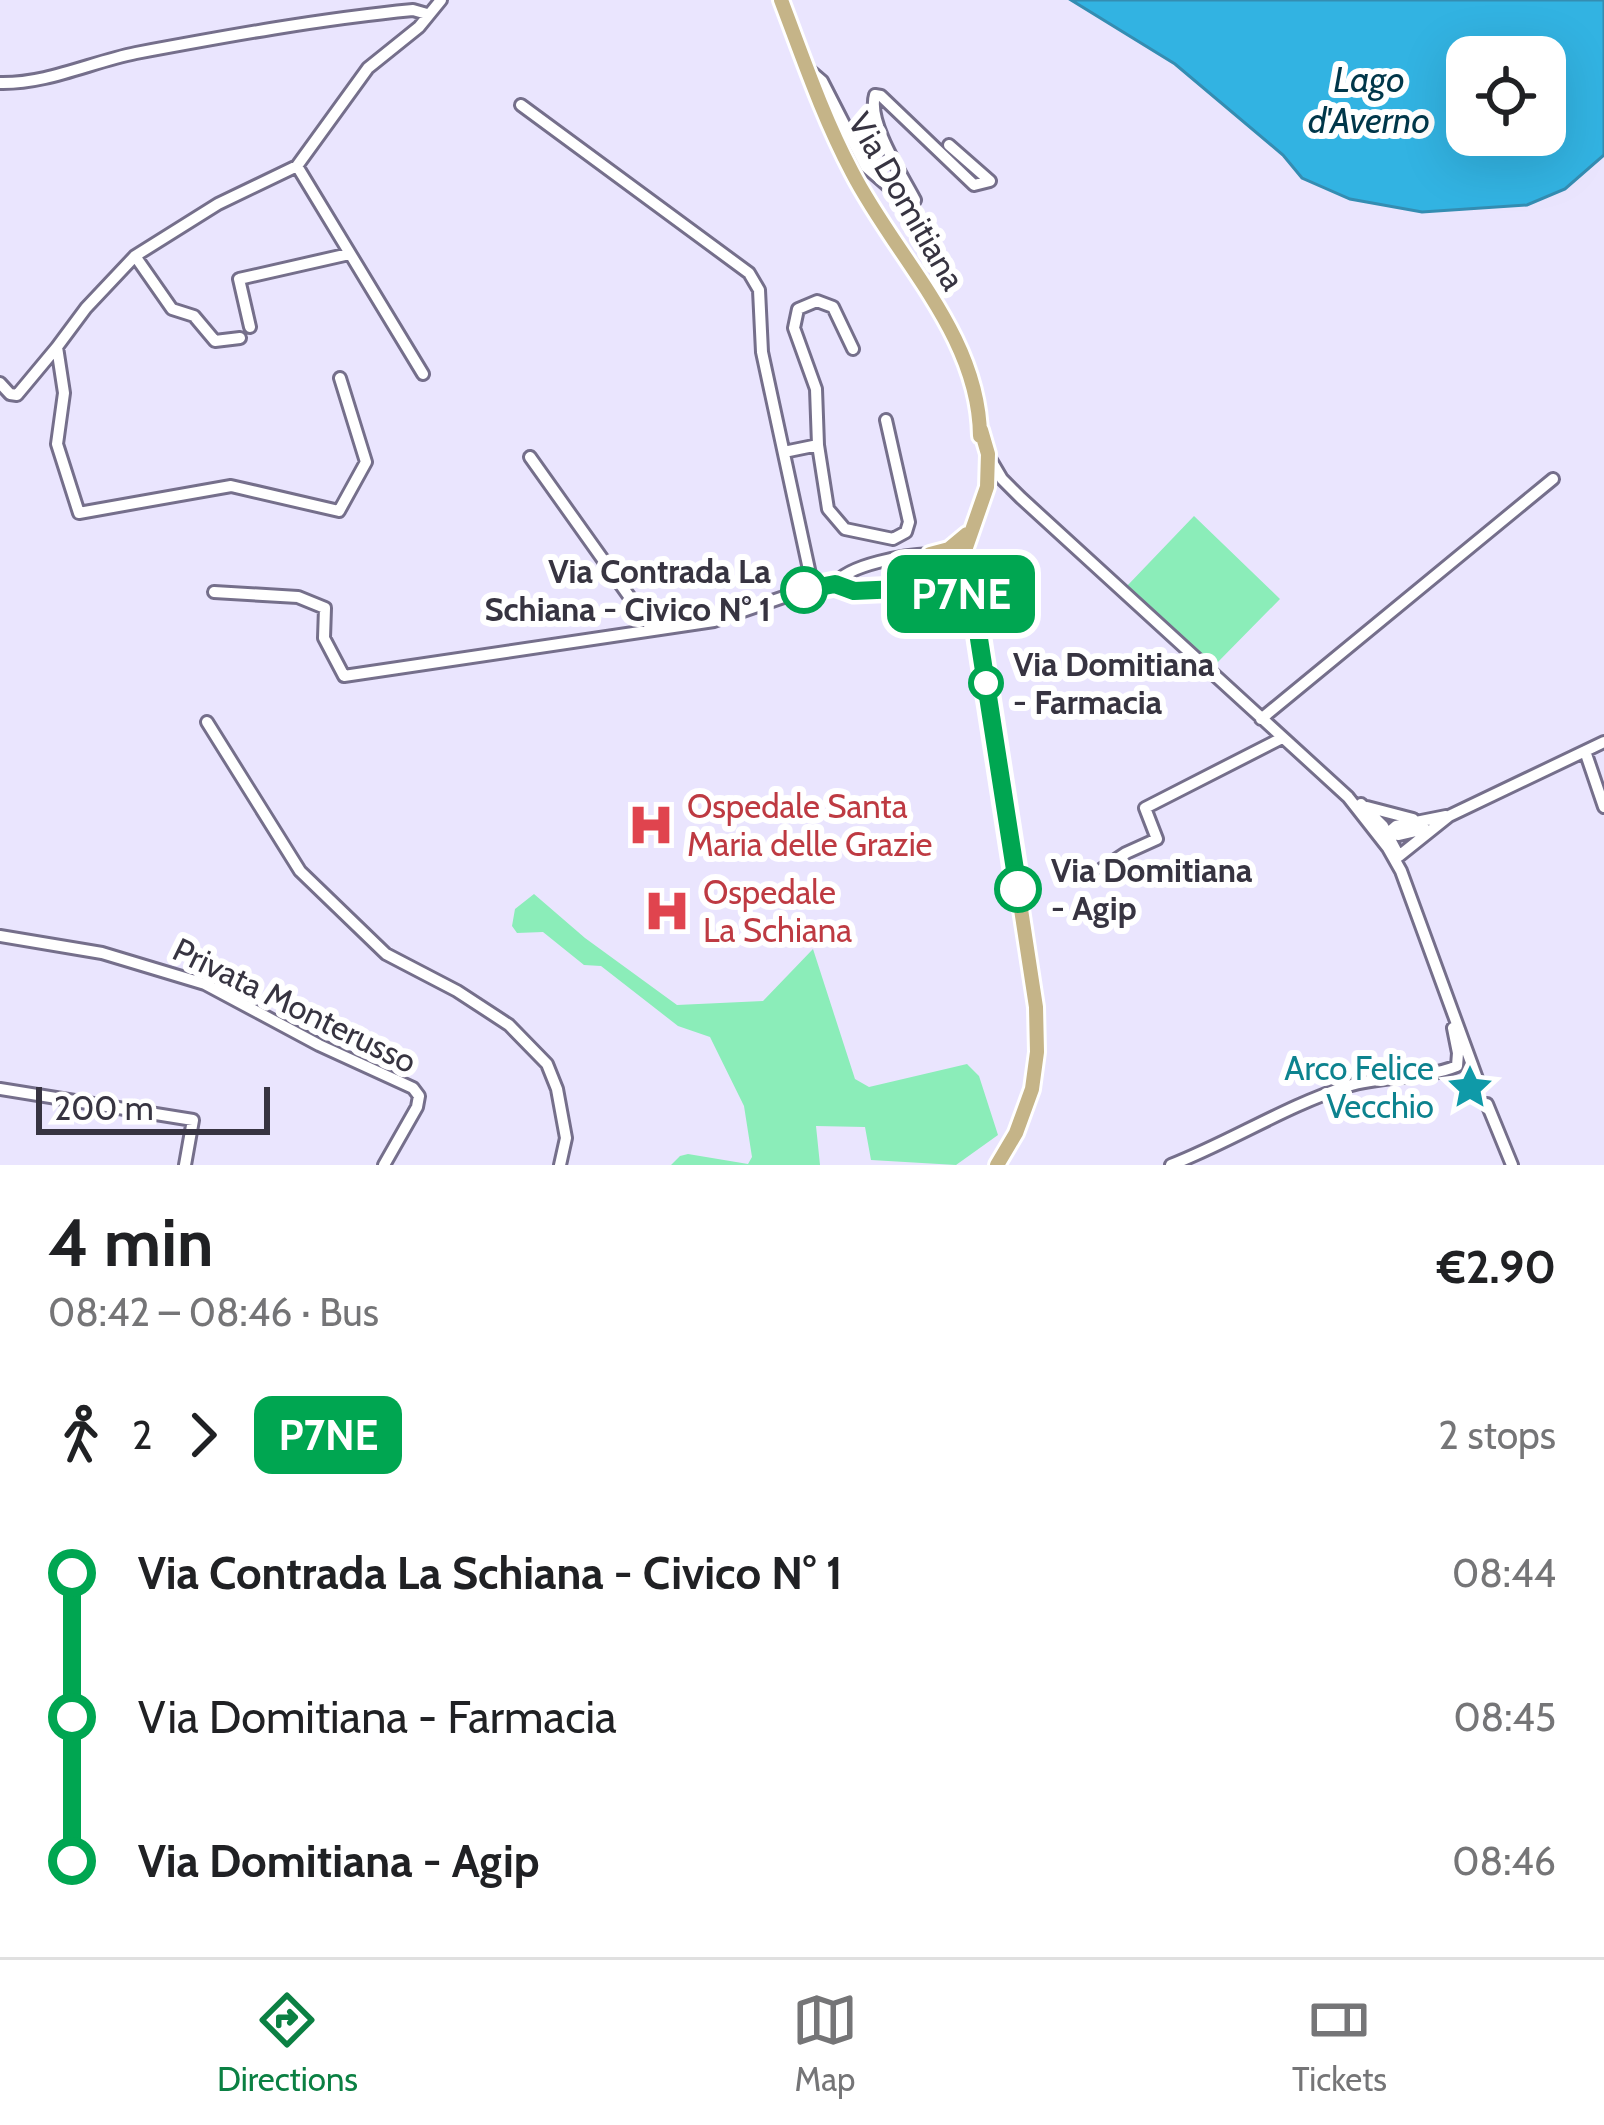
<!DOCTYPE html>
<meta charset="utf-8">
<style>
body{margin:0;font-family:Cabin,sans-serif;background:#f6f6f6;color:#202124;height:100vh;display:flex;flex-direction:column;font-size:45px;white-space:nowrap}
*{box-sizing:border-box;margin:0}
p{font-size:39px;color:#757577}
.icon{flex:none;width:66px;height:66px;fill:none;stroke:currentColor;stroke-width:2;stroke-linecap:round;stroke-linejoin:round}
.map{position:relative;height:1165px;overflow:hidden}
.side{display:flex;flex-direction:column;background:#fff;flex:1}
.side>*{flex:none}
.badge{padding:0 24px;border-radius:18px;font-size:42px;line-height:78px}
.buttons{position:absolute;left:1446px;top:36px;display:grid;gap:24px}
.buttons a{display:grid;place-items:center;width:120px;height:120px;border-radius:24px;background:#fff;box-shadow:0 12px 48px #0002;font-size:60px}
.scale{position:absolute;left:36px;bottom:30px;width:234px;box-sizing:border-box;padding-left:12px;border:6px solid #373441;border-top:0;font-size:33px;line-height:42px;white-space:nowrap;color:#373441;-webkit-text-stroke:9px #fff;paint-order:stroke}
.map>.badge{position:absolute;translate:-50% -50%;box-shadow:0 0 0 6px #fff}
.legs{display:flex;align-items:center;gap:18px;height:132px;padding:0 48px;font-size:39px}
.legs p{margin-inline-start:auto}
.headline{display:flex;align-items:center;justify-content:space-between;height:204px;padding:0 48px}
h1{font-size:66px;font-weight:700;line-height:90px}
ul{padding:0 48px;list-style:none}
li{display:flex;align-items:center;gap:42px;height:144px;font-size:45px}
li i{display:grid;place-items:center;width:18px;height:100%;margin:0 15px;background:currentColor}
li i::after{content:'';width:30px;height:30px;margin:-15px;border:9px solid;border-radius:50%;background:#fff}
li p{margin-inline-start:auto}
li:first-child i{background:linear-gradient(#0000 50%,currentColor 0)}
li:last-child i{background:linear-gradient(currentColor 50%,#0000 0)}
.dock{display:flex;justify-content:space-around;align-items:center;height:168px;border-top:3px solid #e0e0e0;background:#fff;font-size:33px;color:#757577}
.dock a{display:grid;justify-items:center;gap:6px}
.dock .on{color:#0b8043}
.map>svg:first-child{display:block}
.green{fill:#8bedb9}
.water{fill:#32b3e2;stroke:#348db2;stroke-width:3;fill-rule:evenodd}
.lines{fill:none;stroke-linecap:round;stroke-linejoin:round}
.minor-casing{stroke:#756f8b;stroke-width:16}
.major-casing{stroke:#fff;stroke-width:20}
.minor{stroke:#fff;stroke-width:10}
.major{stroke:#c5b488;stroke-width:14}
.line-1-casing{stroke:#fff;stroke-width:27}
.line-1{stroke:#00a651;stroke-width:18}
.stop-1-dot{fill:#fff;stroke:#00a651;stroke-width:6}
.labels{text-anchor:middle;stroke-width:12;stroke-linejoin:round;paint-order:stroke}
.street-label{font-size:33px;fill:#373441;stroke:#fff}
.stop-label{font-size:33px;font-weight:bold;fill:#373441;stroke:#fff;text-anchor:start}
.health-label{font-size:33px;fill:#be3a42;stroke:#fff;text-anchor:start}
.culture-label{font-size:33px;fill:#0d838f;stroke:#fff;text-anchor:end}
.water-label{font-size:36px;font-style:italic;fill:#00374a;stroke:#fff}
</style>
<div class="map">
<svg width="1604" height="1165" viewBox="0 0 1604 1165">
<rect width="100%" height="100%" fill="#eae5fe"/>
<path class="green" d="M1194,516L1280,599L1214,666L1126,587Z
M534,894L585,938L677,1005L763,1001L813,949L855,1079L869,1087L967,1064L979,1076L998,1135L956,1165L871,1160L865,1127L816,1126L820,1165H671L680,1156L688,1154L748,1164L752,1157L744,1106L710,1037L678,1026L601,966L584,965L543,932L517,933L512,926L515,909Z"/>
<path class="water" d="M1071,0H1604V155L1565,189L1527,205L1422,212L1350,199L1302,178L1283,155L1175,64ZM1545,57V135H1467V57Z"/>
<g class="lines">
<defs>
<path id="minor" d="M808,69L822,81L866,167L911,206L915,200C902,175 867,122 875,95L881,96L974,185L990,181L949,145
M0,83C47,84 91,62 136,53C227,36 320,19 413,10L427,14
M521,105L749,273L759,290L762,352L813,588
M297,166L423,374
M135,256L172,309L194,316L215,341L240,338
M250,327L239,279L349,254
M853,349L833,307L817,301L798,309L794,328L816,389L818,445L828,509L845,529L893,539L906,532L909,522L886,420
M340,378L366,462L339,511L231,486L79,513L57,444L64,393L57,347L86,308L135,256L218,204L297,166L368,68L419,27L441,0
M0,383L10,394L17,395L57,347
M784,452L818,445
M530,457L653,630
M989,457L1002,479L1021,498L1348,797L1388,848L1401,871L1479,1084
M835,584C852,595 913,591 931,583
M214,592L298,597L325,608L324,638L344,676L714,621L804,590L835,584C849,564 906,555 930,554
M1261,719L1553,479
M207,722L300,871L386,954L457,991L509,1025L547,1064L557,1089L566,1138L560,1165
M1585,751L1604,807
M1361,804L1383,826L1399,856
M1367,807L1413,819
M1385,832L1399,835L1425,829
M1388,833L1396,826L1446,816
M1399,856L1449,816L1604,742
M1102,869L1126,853L1157,839L1145,808L1282,738
M0,936L102,953L205,984L319,1045L413,1088L419,1096L417,1107L384,1165
M0,1089L193,1120L185,1165
M1487,1104L1512,1165
M1171,1165C1232,1141 1286,1106 1348,1086C1383,1075 1423,1080 1457,1066L1458,1053L1453,1028"/>
<path id="major" d="M781,0C803,58 823,117 852,172C896,258 979,334 980,436
M981,430L988,454L987,487L962,559L974,603L1036,1007L1037,1052L1032,1089L1016,1133L997,1165
M967,534L949,549L930,554L925,574L931,583L950,587L970,603"/>
</defs>
<use href="#minor" class="minor-casing"/>
<use href="#major" class="major-casing"/>
<use href="#minor" class="minor"/>
<use href="#major" class="major"/>
</g>
<g class="lines">
<defs>
<path id="line-1" d="M804,590L835,584L854,591L921,588L931,583L957,591L975,613L1018,889"/>
</defs>
<use href="#line-1" class="line-1-casing"/>
<use href="#line-1" class="line-1"/>
</g>
<defs>
<symbol id="hospital-bare" viewBox="-9 -9 18 18"><path d="M-5-5h3v3.5h4V-5h3V5h-3V1.5h-4V5h-3Z" fill="#e0444e" stroke="#fff" stroke-width="2.5" paint-order="stroke"/></symbol>
<symbol id="sight-bare" viewBox="-9 -9 18 18"><path d="M0-6L1.8-2.2L6-1.7L2.9 1.2L3.7 5.4L0 3.3L-3.7 5.4L-2.9 1.2L-6-1.7L-1.8-2.2Z" fill="#0f9aa8" stroke="#fff" stroke-width="2.5" paint-order="stroke"/></symbol>
</defs>
<g fill-rule="evenodd">
<use href="#hospital-bare" x="618" y="792" width="66" height="66"/>
<use href="#hospital-bare" x="634" y="878" width="66" height="66"/>
<use href="#sight-bare" x="1437" y="1054" width="66" height="66"/>
</g>
<g class="stop-1-dot">
<circle cx="804" cy="590" r="21"/>
<circle cx="986" cy="683" r="15"/>
<circle cx="1018" cy="889" r="21"/>
</g>
<g class="labels">
<g class="street-label">
<text transform="translate(907 201) rotate(60)" y="12">Via Domitiana</text>
<text transform="translate(295 1005) rotate(26)" y="12">Privata Monterusso</text>
</g>
<g class="stop-label">
<text x="771" y="583" text-anchor="end">Via Contrada La<tspan x="771" dy="38">Schiana - Civico N° 1</tspan></text>
<text x="1013" y="676">Via Domitiana<tspan x="1013" dy="38">- Farmacia</tspan></text>
<text x="1051" y="882">Via Domitiana<tspan x="1051" dy="38">- Agip</tspan></text>
</g>
<g class="health-label">
<text x="687" y="818">Ospedale Santa<tspan x="687" dy="38">Maria delle Grazie</tspan></text>
<text x="703" y="904">Ospedale<tspan x="703" dy="38">La Schiana</tspan></text>
</g>
<g class="culture-label">
<text x="1434" y="1080">Arco Felice<tspan x="1434" dy="38">Vecchio</tspan></text>
</g>
<g class="water-label">
<text x="1369" y="92">Lago<tspan x="1369" dy="41">d'Averno</tspan></text>
</g>
</g>
</svg>
<div class="buttons">
<a><svg class="icon" aria-label="locate" viewBox="0 0 24 24"><circle cx="12" cy="12" r="6"/><path d="M12 2v4M12 18v4M2 12h4M18 12h4"/></svg></a>
</div>
<div class="scale">200 m</div>
<b class="badge" style="left:961px;top:594px;background:#00a651;color:#fff">P7NE</b>
</div>
<section class="side">
<div class="headline"><div><h1>4 min</h1><p>08:42 – 08:46 · Bus</p></div><b>€2.90</b></div>
<div class="legs"><svg class="icon" aria-label="walk" viewBox="0 0 24 24"><circle cx="13" cy="4" r="2"/><path d="M13 8l-2 6 4 7M11 14l-3 7M7 12l3-4h3l4 4"/></svg>2<svg class="icon" aria-label="forward" viewBox="0 0 24 24"><path d="M9 5l7 7-7 7"/></svg><b class="badge" style="background:#00a651;color:#fff">P7NE</b><p>2 stops</p></div>
<ul>
<li><i style="color:#00a651"></i><b>Via Contrada La Schiana - Civico N° 1</b><p>08:44</p></li>
<li><i style="color:#00a651"></i><span>Via Domitiana - Farmacia</span><p>08:45</p></li>
<li><i style="color:#00a651"></i><b>Via Domitiana - Agip</b><p>08:46</p></li>
</ul>
</section>
<nav class="dock">
<a class="on"><svg class="icon" aria-label="directions" viewBox="0 0 24 24"><path d="M12 3l9 9-9 9-9-9zM9 14v-3h6M13 9l2 2-2 2"/></svg>Directions</a>
<a><svg class="icon" aria-label="map" viewBox="0 0 24 24"><path d="M3 6l6-2 6 2 6-2v14l-6 2-6-2-6 2zM9 4v14M15 6v14"/></svg>Map</a>
<a><svg class="icon" aria-label="tickets" viewBox="0 0 24 24"><path d="M3 7h18v10H3zM15 7v10"/></svg>Tickets</a>
</nav>
